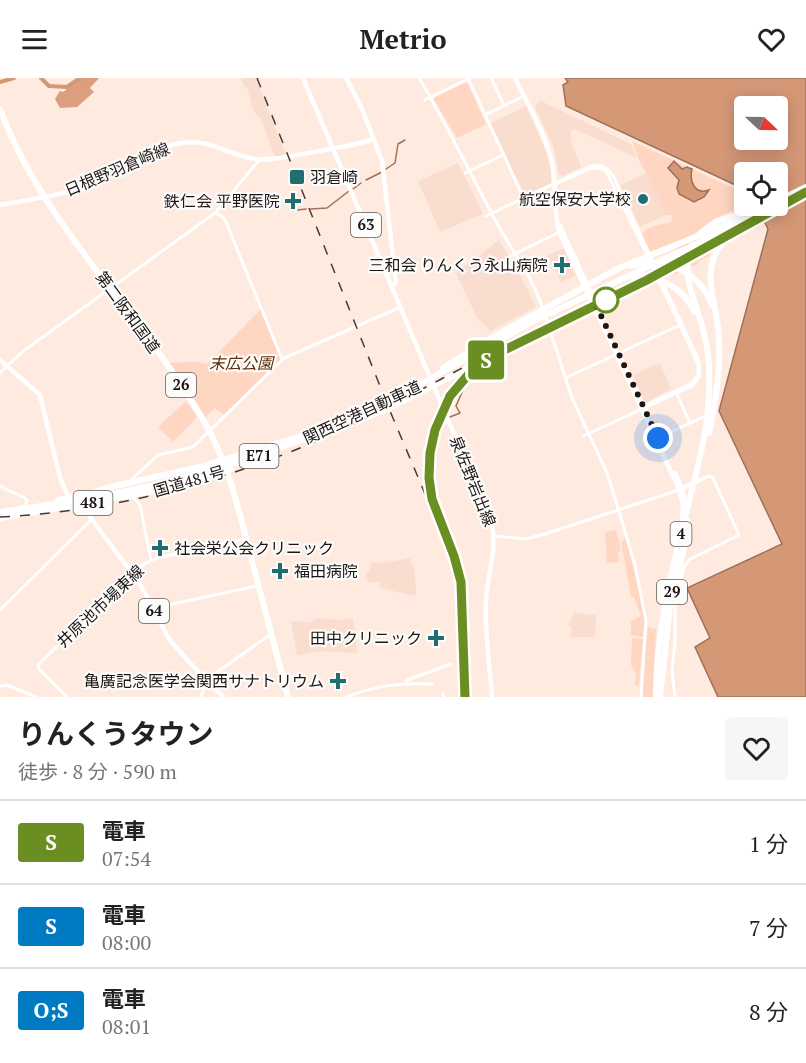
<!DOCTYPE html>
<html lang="ja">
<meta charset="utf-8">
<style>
body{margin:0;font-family:"PT Serif","Noto Sans JP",serif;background:#f6f6f6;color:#222;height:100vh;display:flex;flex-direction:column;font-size:22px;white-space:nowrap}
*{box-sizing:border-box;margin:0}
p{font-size:20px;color:#767676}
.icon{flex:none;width:33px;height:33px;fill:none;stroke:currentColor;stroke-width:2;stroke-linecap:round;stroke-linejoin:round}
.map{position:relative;height:619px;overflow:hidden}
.drawer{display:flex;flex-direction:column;background:#fff;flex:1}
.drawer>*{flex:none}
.badge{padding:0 12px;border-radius:4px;font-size:21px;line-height:39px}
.needle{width:39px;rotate:112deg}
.controls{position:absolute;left:734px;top:18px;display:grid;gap:12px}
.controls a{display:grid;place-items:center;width:54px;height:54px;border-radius:6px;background:#fff;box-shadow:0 3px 15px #0003;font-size:30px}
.you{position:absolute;width:30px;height:30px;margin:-15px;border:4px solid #fff;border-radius:50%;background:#1a73e8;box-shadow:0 0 0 9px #1a73e833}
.map>.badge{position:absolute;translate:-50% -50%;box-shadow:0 0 0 3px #fff}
.round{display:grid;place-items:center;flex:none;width:63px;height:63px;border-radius:6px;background:#f6f6f6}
.headline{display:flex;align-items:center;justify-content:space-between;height:102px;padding:0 18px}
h1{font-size:28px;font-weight:700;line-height:45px}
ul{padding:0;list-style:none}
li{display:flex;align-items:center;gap:18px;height:84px;padding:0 18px;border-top:2px solid #e0e0e0}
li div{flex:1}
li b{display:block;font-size:22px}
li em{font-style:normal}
li .badge{min-width:66px;font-weight:700;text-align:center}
header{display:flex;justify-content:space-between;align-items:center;height:78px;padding:0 18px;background:#fff;font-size:27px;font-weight:700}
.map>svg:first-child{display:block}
.built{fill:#f9ddcf}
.green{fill:#ffd6c1}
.forest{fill:#dc9f7e}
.water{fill:#d59877;stroke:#9e7159;stroke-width:1.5;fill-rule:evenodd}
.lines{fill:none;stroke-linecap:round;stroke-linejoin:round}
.stream{stroke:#9e7159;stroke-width:1.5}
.river{stroke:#d59877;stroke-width:4}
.minor{stroke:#fff;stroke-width:3}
.major{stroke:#fff;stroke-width:4.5}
.highway{stroke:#fff;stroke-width:6}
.rail{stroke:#453b37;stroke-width:1.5;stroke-dasharray:10 10;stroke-linecap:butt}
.line-casing{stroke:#fff;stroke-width:14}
.line{stroke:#6b8e23;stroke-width:9}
.walk{stroke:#1d1613;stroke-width:6;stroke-dasharray:0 10.8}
.poi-dot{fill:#216d70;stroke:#fcfcfc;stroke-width:2}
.stop-dot{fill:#fff;stroke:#6b8e23;stroke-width:3}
.labels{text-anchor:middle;stroke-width:4.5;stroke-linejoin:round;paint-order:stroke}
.shield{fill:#fcfcfc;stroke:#605b59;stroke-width:1.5}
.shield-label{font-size:15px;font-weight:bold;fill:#1d1613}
.street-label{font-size:16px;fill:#1d1613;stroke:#fcfcfc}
.poi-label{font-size:16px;fill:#1d1613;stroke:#fcfcfc;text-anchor:end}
.park-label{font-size:16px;font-style:italic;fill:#642c05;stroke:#fcfcfc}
</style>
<header><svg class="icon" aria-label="menu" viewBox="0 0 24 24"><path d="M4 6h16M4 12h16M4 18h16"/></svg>Metrio<svg class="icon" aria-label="heart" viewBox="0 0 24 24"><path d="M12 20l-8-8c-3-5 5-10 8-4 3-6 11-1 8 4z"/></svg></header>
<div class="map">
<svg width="806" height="619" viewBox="0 0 806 619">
<rect width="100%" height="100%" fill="#ffeadf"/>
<path class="built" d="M241,0H256L286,78L275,79L261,41L255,35L252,28L247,8L244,9Z
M541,23L631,66L637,80L575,51L571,53V63L581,89L563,98L559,96L553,68L535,29L537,25Z
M526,28L546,74L551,92V104L550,106L526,117L524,116L491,45Z
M458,85L483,136L440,154L418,103Z
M647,95L667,137L641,148L639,147L620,107Z
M499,162L520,197L536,229L490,253L476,238L456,195Z
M564,170L576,197L561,204L549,179L527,190L526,188Z
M660,285L671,311L647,324L644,323L633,297Z
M410,480L415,494L416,518L380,510L379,504L369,505L365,495L369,493L371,484L383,485Z
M574,534L590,537H596L595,559H571V548L568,547Z
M319,540L340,542L353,540L357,575L318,573L297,578L291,543L305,544L307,545Z"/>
<path class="green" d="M465,5L468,6L486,46L457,60L434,22L435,19Z
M632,63L744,115V128H754L755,129L734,136L732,133L711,143L694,156L702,174L707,171L710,178L699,183L696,188H689L674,197L670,190L682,182L674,165L650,173L642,156C647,149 661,145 670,145L673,140L671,137H667L639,82Z
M261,231L281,281L224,337L215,330L205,340L182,304L184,300L181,296L177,299L168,285L196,284L207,286Z
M186,323L197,339L173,364L158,349Z
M616,452L621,472L618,475L619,484L607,485L605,454Z
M626,461L645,537L643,559L631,557V543L641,538L634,519H631L621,464Z
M648,547L650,550L656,551L653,619H643V597Z
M632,560L643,561L639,607H635L636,596L631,587Z"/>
<path class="forest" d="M82,0H99L90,10L94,14L77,29L60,30L55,21L60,13L63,14Z"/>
<path class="water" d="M565,0H806V619H718L695,569L710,560L687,510L782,466L719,333L768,151L757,128H777V94H744V111L566,28L563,7L568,4ZM744,28H777V62H744Z
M674,83L682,91L687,89L692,91C689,104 695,117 709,112L704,119L694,124L679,116L677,110L679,102L668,90Z"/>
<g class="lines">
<path class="stream" d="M386,91L395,85L398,66L405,62
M366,102L382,94
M353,111L361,105
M311,131L327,130L349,113
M298,132L306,131
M450,339L460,335L456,328L463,312"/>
<path class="river" d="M41,0L49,8L67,9L80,0
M0,4L14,0"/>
<path class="minor" d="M419,0C446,45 468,91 493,138C509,169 532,197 543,231
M468,0L524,121
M491,0L504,27
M425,22L470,0
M485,37L524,18
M465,95L503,77
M557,105L592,90H598L606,93L648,179
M215,135L222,138L226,144L282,281
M486,138L589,89C599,85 608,89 613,98L699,283L700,298L692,308L583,358
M510,178L560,154
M545,237L572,320L608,397L635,487L646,543L641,619
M0,295L22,274L215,135L260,81
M565,300L680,247
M676,314L690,345
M644,328L692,305L698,296V286L652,188
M658,360L705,338
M133,400L158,377L193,369L284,280L401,229
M0,408L25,420L27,422L24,430
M680,410L709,398
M134,420L140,427L151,482
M494,458L526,461L545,456L685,410L709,398
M153,530L257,508
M0,532L92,441
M406,605L407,602L451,586
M0,608L7,607L36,619
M443,615L444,619
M67,619L39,591L38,587L132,495L146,485L157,480L245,461
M201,619L206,602L271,556
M347,619C376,607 402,605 432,606
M675,619L672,593L675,564V526L684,489L690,481L739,457L713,400L709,398"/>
<path class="major" d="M303,0L491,443C498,470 488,494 486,521C484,553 490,587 492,619
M346,0L362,31L382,83L396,205L391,207
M515,0C528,27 546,56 552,85C557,108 553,131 559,154L679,411L683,428L682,442
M0,127C33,121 67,117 98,103C125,91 151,70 181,65C211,60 229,78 256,81C270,83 284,79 297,77C323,72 349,69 374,61
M560,148L603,241
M617,273L646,333
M0,282L40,317L60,400L75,433L88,436L140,506L169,561L191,586L223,619
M675,395L682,411L686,430"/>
<path class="highway" d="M0,31C43,147 139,233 201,338C228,382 239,433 252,483C264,528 276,574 288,619
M777,123L806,109
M700,156L717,143L764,128
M631,188C664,176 700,195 712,227
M634,201C661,197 683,210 694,233
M443,290L493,259L619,190L742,140
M347,348L387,331L472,288L625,216L636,199L642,195
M709,355C716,321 722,285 718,250C716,228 706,204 713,182C719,164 735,153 750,144
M81,418L110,409L200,389L308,356
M58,422L83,417
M0,434L89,421L164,405L249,381L315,357L390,323L538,241L776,128
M0,440L144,415L231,391
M656,619C656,556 671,495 686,435C696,395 708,355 709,314C710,294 709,274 704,255C697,225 679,198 692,167
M660,619L670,529L686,461L687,442"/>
<path class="rail" d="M257,0L390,333L456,489L462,526L461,619
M428,411C422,367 439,322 469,290
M0,439C103,434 204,409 300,370C364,344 425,309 487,277C555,242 626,210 695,175C732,156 768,133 806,114"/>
</g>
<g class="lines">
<defs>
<path id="line" d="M465,619L461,504L454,478L432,421L429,400L430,375L435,352L450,318L468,297L490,279L647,202L806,114"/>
</defs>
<use href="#line" class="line-casing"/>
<use href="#line" class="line"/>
<path class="walk" d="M606,222L597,229L658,360"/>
</g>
<g class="poi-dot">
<rect x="289" y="91" width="16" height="16" rx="3"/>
<circle cx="643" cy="121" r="6"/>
<path d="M290 114h6v6h6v6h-6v6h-6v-6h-6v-6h6z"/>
<path d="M559 178h6v6h6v6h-6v6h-6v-6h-6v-6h6z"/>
<path d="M157 461h6v6h6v6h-6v6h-6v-6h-6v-6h6z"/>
<path d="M277 484h6v6h6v6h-6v6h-6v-6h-6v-6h6z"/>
<path d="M433 551h6v6h6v6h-6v6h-6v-6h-6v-6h6z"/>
<path d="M335 594h6v6h6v6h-6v6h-6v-6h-6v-6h6z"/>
</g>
<circle class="stop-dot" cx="606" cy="222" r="12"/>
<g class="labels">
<g class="shield">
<rect x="351" y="135" width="30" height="24" rx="4.5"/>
<rect x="166" y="295" width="30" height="24" rx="4.5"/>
<rect x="239.5" y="366" width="39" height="24" rx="4.5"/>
<rect x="73.5" y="413" width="39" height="24" rx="4.5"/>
<rect x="670.5" y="444" width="21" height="24" rx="4.5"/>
<rect x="657" y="502" width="30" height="24" rx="4.5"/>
<rect x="139" y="521" width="30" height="24" rx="4.5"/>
</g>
<g class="shield-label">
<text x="366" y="152">63</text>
<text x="181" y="312">26</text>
<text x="259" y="383">E71</text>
<text x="93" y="430">481</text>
<text x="681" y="461">4</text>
<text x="672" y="519">29</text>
<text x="154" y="538">64</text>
</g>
<g class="street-label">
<text transform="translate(117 91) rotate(-23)" y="6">日根野羽倉崎線</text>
<text transform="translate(128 234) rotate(54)" y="6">第二阪和国道</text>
<text transform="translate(362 334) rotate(-25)" y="6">関西空港自動車道</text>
<text transform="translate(189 403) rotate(-16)" y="6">国道481号</text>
<text transform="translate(473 403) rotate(68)" y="6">泉佐野岩出線</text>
<text transform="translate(100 528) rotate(-43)" y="6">井原池市場東線</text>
</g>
<g class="poi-label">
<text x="310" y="105" text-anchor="start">羽倉崎</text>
<text x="631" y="127">航空保安大学校</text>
<text x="280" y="129">鉄仁会 平野医院</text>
<text x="548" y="193">三和会 りんくう永山病院</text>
<text x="174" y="476" text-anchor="start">社会栄公会クリニック</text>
<text x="294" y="499" text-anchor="start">福田病院</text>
<text x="422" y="566">田中クリニック</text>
<text x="324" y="609">亀廣記念医学会関西サナトリウム</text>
</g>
<g class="park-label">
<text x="241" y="291">末広公園</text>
</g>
</g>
</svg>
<div class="controls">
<a><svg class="needle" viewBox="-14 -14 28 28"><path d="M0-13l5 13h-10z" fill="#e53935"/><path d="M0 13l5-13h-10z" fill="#767676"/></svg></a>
<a><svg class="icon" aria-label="locate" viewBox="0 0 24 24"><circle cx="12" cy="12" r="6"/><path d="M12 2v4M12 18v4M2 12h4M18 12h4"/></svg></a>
</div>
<div class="you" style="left:658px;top:360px"></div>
<b class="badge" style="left:486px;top:282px;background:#6b8e23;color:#fff">S</b>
</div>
<section class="drawer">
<div class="headline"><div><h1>りんくうタウン</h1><p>徒歩 · 8 分 · 590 m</p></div><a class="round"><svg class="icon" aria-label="heart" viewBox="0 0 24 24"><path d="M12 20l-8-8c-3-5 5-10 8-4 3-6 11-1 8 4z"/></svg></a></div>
<ul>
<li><span class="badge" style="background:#6b8e23;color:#fff">S</span><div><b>電車</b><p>07:54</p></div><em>1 分</em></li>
<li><span class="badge" style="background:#007ac2;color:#fff">S</span><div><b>電車</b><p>08:00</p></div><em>7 分</em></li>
<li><span class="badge" style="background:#007ac2;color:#fff">O;S</span><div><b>電車</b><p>08:01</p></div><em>8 分</em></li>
</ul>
</section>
